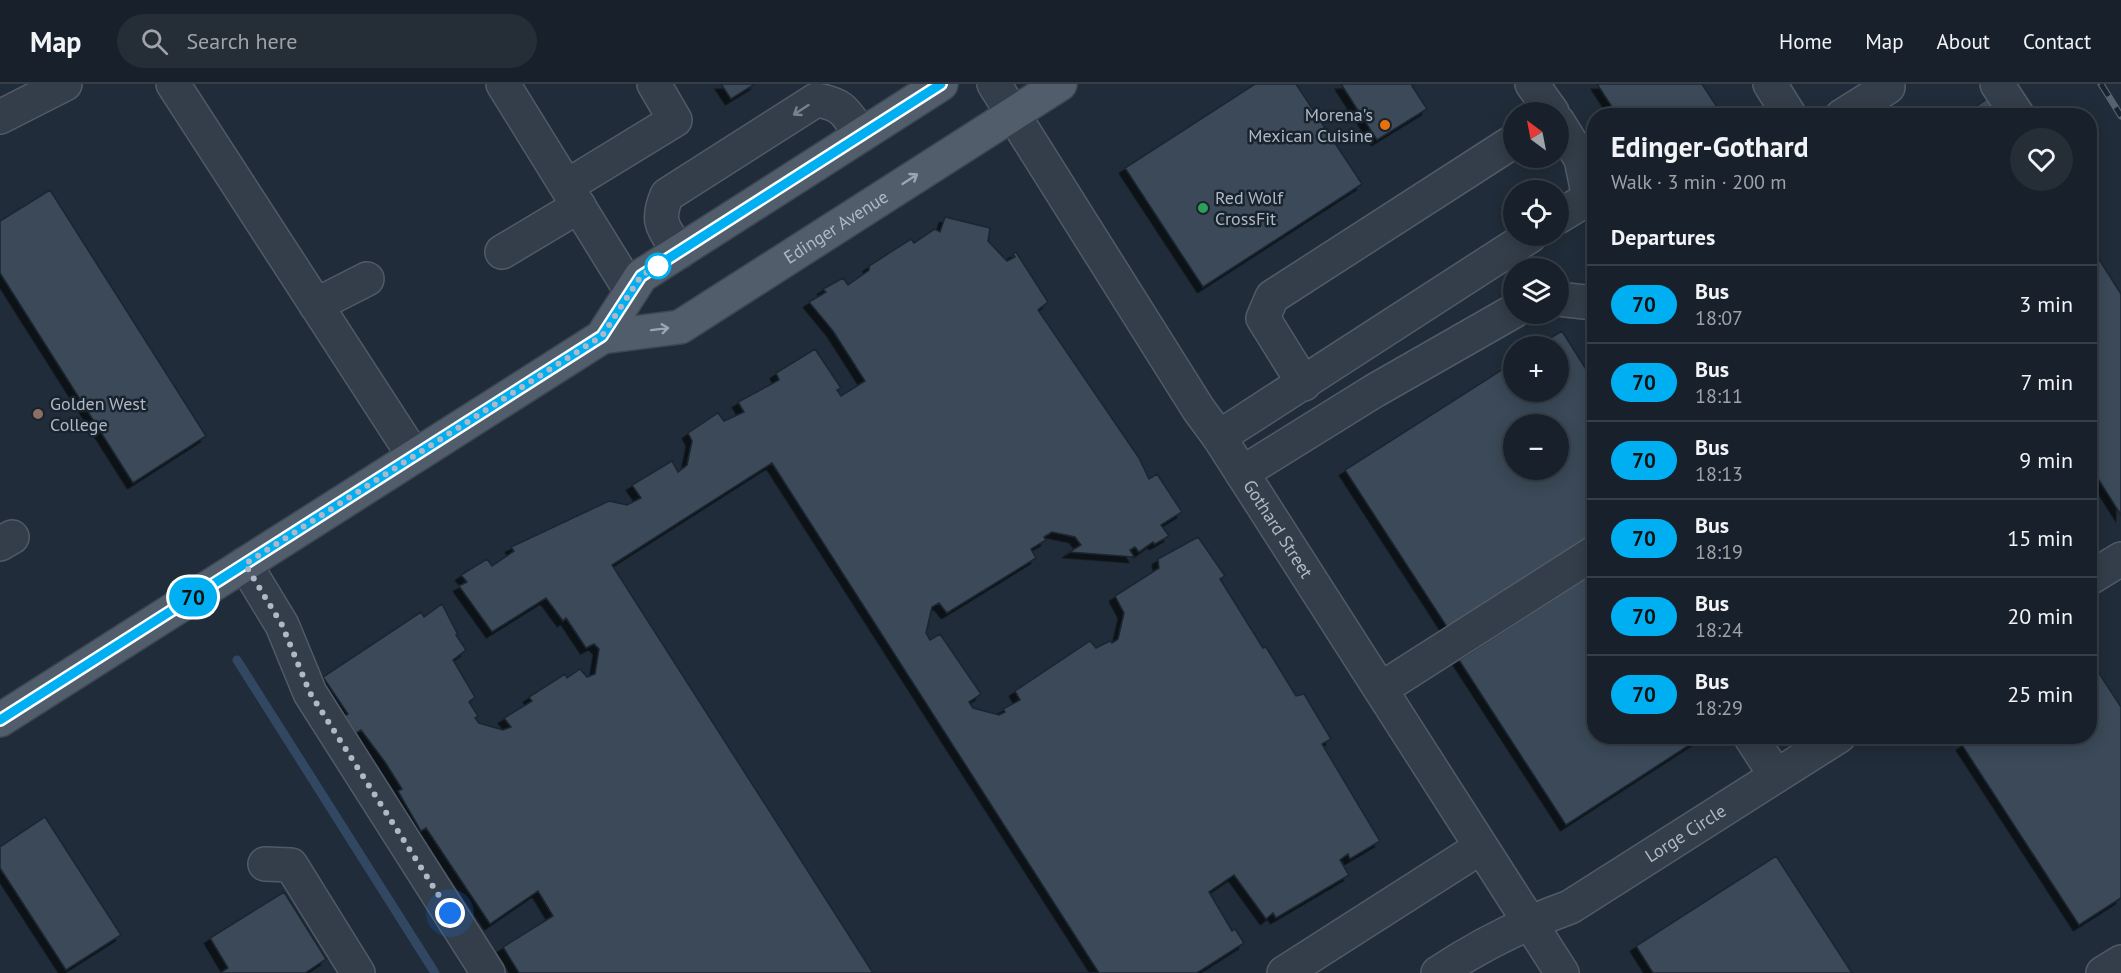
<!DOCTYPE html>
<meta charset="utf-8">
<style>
body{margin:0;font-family:"PT Sans",sans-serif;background:#252e37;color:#f1f3f6;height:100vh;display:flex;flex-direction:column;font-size:22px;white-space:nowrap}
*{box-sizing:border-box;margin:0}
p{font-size:20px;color:#9fa3a9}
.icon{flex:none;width:33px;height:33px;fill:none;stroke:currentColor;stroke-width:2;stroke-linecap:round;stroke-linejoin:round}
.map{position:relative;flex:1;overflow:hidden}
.panel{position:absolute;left:1587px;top:24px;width:510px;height:636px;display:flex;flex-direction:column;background:#18212b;border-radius:24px;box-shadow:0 3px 15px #0003,0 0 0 2px #363e47}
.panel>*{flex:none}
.badge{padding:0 12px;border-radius:20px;font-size:21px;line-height:39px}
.needle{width:39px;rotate:328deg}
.buttons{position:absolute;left:1503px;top:18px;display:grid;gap:12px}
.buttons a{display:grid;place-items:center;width:66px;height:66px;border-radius:50%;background:#18212b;box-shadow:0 3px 15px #0003,0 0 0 2px #363e47;font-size:30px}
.you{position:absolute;width:30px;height:30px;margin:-15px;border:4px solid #fff;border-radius:50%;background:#1a73e8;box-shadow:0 0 0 9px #1a73e833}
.map>.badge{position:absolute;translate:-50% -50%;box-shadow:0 0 0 3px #fff}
h2{padding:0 24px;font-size:22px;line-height:54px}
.round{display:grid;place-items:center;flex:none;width:63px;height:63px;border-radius:32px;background:#252e37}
.overview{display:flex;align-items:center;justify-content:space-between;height:102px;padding:0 24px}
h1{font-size:28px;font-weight:700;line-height:45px}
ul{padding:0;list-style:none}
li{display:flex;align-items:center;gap:18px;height:78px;padding:0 24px;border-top:2px solid #363e47}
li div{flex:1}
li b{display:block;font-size:22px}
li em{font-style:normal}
li .badge{min-width:66px;font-weight:700;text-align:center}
header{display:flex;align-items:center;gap:36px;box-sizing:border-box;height:84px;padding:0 30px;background:#18212b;border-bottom:2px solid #363e47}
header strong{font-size:28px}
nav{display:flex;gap:33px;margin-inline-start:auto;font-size:21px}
.search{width:420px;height:54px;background:#252e37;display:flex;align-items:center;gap:15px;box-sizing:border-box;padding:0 21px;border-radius:33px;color:#9fa3a9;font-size:22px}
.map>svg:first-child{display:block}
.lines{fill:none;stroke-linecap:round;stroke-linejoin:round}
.stream{stroke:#324862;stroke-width:9}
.building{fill:#3b4a59;stroke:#1b2530;stroke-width:1.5;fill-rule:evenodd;filter:url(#shadow)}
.minor-casing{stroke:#515b67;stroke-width:36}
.major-casing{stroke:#3d4753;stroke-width:36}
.minor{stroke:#333e4a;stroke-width:33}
.major{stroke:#515d6a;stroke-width:33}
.rail-casing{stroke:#556271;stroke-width:7}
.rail{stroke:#19232e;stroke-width:4.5;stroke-dasharray:14;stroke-linecap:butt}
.oneway{stroke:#77818e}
.oneway2{stroke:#9ba6b4}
.line-casing{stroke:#fff;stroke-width:14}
.line{stroke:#00aff2;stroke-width:9}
.walk{stroke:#aeb8c6;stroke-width:6;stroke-dasharray:0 10.8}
.food-dot{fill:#e8710a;stroke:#19232e;stroke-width:2}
.leisure-dot{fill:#2e9e5b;stroke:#19232e;stroke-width:2}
.stop-dot{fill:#fff;stroke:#00aff2;stroke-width:3}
.education-dot{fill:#8d6e63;stroke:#19232e;stroke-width:2}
.labels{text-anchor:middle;stroke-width:5;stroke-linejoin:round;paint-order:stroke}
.poi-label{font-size:18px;fill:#aeb8c6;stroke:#19232e;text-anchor:start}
.street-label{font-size:18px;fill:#aeb8c6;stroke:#19232e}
</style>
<header>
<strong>Map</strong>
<div class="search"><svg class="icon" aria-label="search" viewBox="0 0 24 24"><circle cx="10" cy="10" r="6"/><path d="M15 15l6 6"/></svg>Search here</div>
<nav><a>Home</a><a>Map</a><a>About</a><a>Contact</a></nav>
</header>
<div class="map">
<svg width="2121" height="889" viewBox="0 0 2121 889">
<defs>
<filter id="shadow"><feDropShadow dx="-5.5" dy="5.5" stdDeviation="0" flood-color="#0009"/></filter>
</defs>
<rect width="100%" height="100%" fill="#202c39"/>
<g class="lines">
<path class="stream" d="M237,576L435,889"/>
</g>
<path class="building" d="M721,0H755L731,15Z
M1255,0H1296L1362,100L1203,203L1125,84Z
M1341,0H1415L1412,2L1427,25L1377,56Z
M1597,0H1702L1723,32H1618Z
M1987,15L1998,32H1962Z
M50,106L206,352L133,399L0,189V137Z
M945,133L990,144L988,157L1007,177L1015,173L1013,170L1016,168L1048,218L1038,226L1139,374L1149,395L1157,390L1182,428L1161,441L1169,452L1155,460L1153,458L1139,468L1135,463L1130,466L1134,473L1069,468L1081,461L1075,453L1052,448L1044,453L1046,456L1031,465L1036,474L947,529L939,519L932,523L926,549L930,556L940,550L981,610L969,618L973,624L999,631L1005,628L1003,625L1020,616L1015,607L1090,557L1096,564L1110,557L1112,559L1118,555L1124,529L1115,512L1159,484L1158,475L1198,453L1225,492L1220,495L1263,564L1266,563L1296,612L1304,610L1331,655L1322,660L1380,757L1350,775L1348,770L1340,776L1349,791L1276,834L1273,829L1266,835L1234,791L1209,808L1232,847L1235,845L1244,859L1197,889H519L503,863L553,832L538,807L490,840L426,744L421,747L398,707L402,705L385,678L361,646L356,649L345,632L348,630L323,593L421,528L424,533L442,520L458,551H456L466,566L453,576L475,613L469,618L478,632L475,634L479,639L503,646L511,643L504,634L532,617L529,613L565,590L567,594L580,585L587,593L595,590L599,565L594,560L586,564L566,534L563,537L546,514L492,548L459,502L467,498L461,491L487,475L492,482L514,467L511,463L609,417L627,421L641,414L632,401L672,377L678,388L687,381L692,357L688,349L718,329L724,337L744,328L738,318L779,296L776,289L815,265L841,304L837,306L841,312L865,297L833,247L809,218L826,208L823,205L843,194L848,201L869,186V182L911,155L914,159L935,145L940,148Z
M2090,161L2121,210V431L2090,382Z
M1562,247L1594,298V452L1449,546L1345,386L1514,278V308H1558V262H1537ZM1514,340H1558V386H1514Z
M772,379L1099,889H873L612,481Z
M1591,491L1594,496V652H1695L1697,656L1566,741L1459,576Z
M2091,577L2121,623V814L2079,841L1962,661L1975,652H2090Z
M45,733L121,851L66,886L0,784V763Z
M1776,772L1852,889H1653L1636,862Z
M284,808L326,875L305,889H220L228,884L210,854Z"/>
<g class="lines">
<defs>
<g id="minor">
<path d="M173,0L414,372"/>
<path d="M503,0L631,207"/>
<path id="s1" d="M994,0L1199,326L1219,353L1562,889"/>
<path d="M1532,0L1552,28"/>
<path d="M1770,0L1790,32"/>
<path d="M1997,0L2018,32"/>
<path d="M1842,32L1888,3L1886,0"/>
<path d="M0,33L65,0"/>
<path d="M1558,38L1581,75L1589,114L1558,133"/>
<path d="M567,102L675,36L654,0"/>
<path d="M502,168L579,122"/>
<path d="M679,168C664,144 655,139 667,111L816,16C844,20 846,29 861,51"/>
<path d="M1558,215L1594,219"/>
<path d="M316,221L367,195"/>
<path d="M1304,300L1263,234L1272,213L1514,57"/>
<path d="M1219,353L1530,152"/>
<path d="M1242,389L1374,307L1514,227"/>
<path d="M0,460L12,453"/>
<path d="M245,480L282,541L310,609L488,889"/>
<path d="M2090,494L2121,475"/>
<path d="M1381,605L1594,469"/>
<path d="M1750,652L1776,692"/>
<path d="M265,780L291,781L358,889"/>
<path d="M1284,889L1481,763"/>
<path id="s2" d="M1438,889C1480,861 1522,840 1570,823L1839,652"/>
<path d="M2103,889L2121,878"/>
</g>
<g id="major">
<path id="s3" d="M602,253L680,243L1060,0"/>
<path d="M0,636L602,253L641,192L941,0"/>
</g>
</defs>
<use href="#minor" class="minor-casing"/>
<use href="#major" class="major-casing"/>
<use href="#minor" class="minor"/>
<use href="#major" class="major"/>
<defs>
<path id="rail" d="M2101,0L2121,32"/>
</defs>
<use href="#rail" class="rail-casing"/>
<use href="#rail" class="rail"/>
</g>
<defs><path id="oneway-shaft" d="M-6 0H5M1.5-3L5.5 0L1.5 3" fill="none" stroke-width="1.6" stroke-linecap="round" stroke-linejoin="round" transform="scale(1.5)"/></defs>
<use class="oneway" href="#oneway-shaft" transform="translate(801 26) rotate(147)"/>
<g class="oneway2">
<use href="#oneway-shaft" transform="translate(910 95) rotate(-33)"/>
<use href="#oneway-shaft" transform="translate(660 245) rotate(-7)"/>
</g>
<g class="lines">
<defs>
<path id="line" d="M0,636L602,252L641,192L941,0"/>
</defs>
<use href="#line" class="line-casing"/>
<use href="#line" class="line"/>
<path class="walk" d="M450,829L310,609L282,541L245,480L602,252L641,192L660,180L658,182"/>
</g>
<circle class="food-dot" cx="1385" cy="41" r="6"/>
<circle class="leisure-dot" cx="1203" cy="124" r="6"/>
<circle class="stop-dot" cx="658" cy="182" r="12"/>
<circle class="education-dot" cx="38" cy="330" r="6"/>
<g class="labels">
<g class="poi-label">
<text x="1373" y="37" text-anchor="end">Morena's<tspan x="1373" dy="21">Mexican Cuisine</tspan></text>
<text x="1215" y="120">Red Wolf<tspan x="1215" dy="21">CrossFit</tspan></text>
<text x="50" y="326">Golden West<tspan x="50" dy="21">College</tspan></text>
</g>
<g class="street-label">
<text dy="6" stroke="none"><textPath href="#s3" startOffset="264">Edinger Avenue</textPath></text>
<text dy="6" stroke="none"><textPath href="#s1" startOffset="528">Gothard Street</textPath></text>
<text dy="6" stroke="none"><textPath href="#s2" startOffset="285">Lorge Circle</textPath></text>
</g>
</g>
</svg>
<div class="buttons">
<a><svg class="needle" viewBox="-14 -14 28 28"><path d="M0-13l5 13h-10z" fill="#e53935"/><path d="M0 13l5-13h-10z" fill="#9fa3a9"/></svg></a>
<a><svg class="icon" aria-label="locate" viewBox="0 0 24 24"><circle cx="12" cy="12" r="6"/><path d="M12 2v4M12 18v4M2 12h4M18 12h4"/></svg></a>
<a><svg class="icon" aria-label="layers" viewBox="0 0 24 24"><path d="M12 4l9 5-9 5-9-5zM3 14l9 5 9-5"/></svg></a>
<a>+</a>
<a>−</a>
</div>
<div class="you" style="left:450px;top:829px"></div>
<b class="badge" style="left:193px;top:513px;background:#00aff2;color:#111">70</b>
<section class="panel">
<div class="overview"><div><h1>Edinger-Gothard</h1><p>Walk · 3 min · 200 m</p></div><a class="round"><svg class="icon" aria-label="heart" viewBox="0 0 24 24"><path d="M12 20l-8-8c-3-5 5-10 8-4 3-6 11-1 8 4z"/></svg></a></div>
<h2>Departures</h2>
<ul>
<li><span class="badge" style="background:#00aff2;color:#111">70</span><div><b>Bus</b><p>18:07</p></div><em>3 min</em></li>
<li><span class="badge" style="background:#00aff2;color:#111">70</span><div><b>Bus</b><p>18:11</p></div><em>7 min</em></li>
<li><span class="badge" style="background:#00aff2;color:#111">70</span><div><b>Bus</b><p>18:13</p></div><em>9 min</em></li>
<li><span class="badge" style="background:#00aff2;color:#111">70</span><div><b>Bus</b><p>18:19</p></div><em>15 min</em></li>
<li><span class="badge" style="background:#00aff2;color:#111">70</span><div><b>Bus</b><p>18:24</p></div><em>20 min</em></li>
<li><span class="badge" style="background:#00aff2;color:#111">70</span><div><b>Bus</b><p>18:29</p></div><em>25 min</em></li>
</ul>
</section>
</div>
